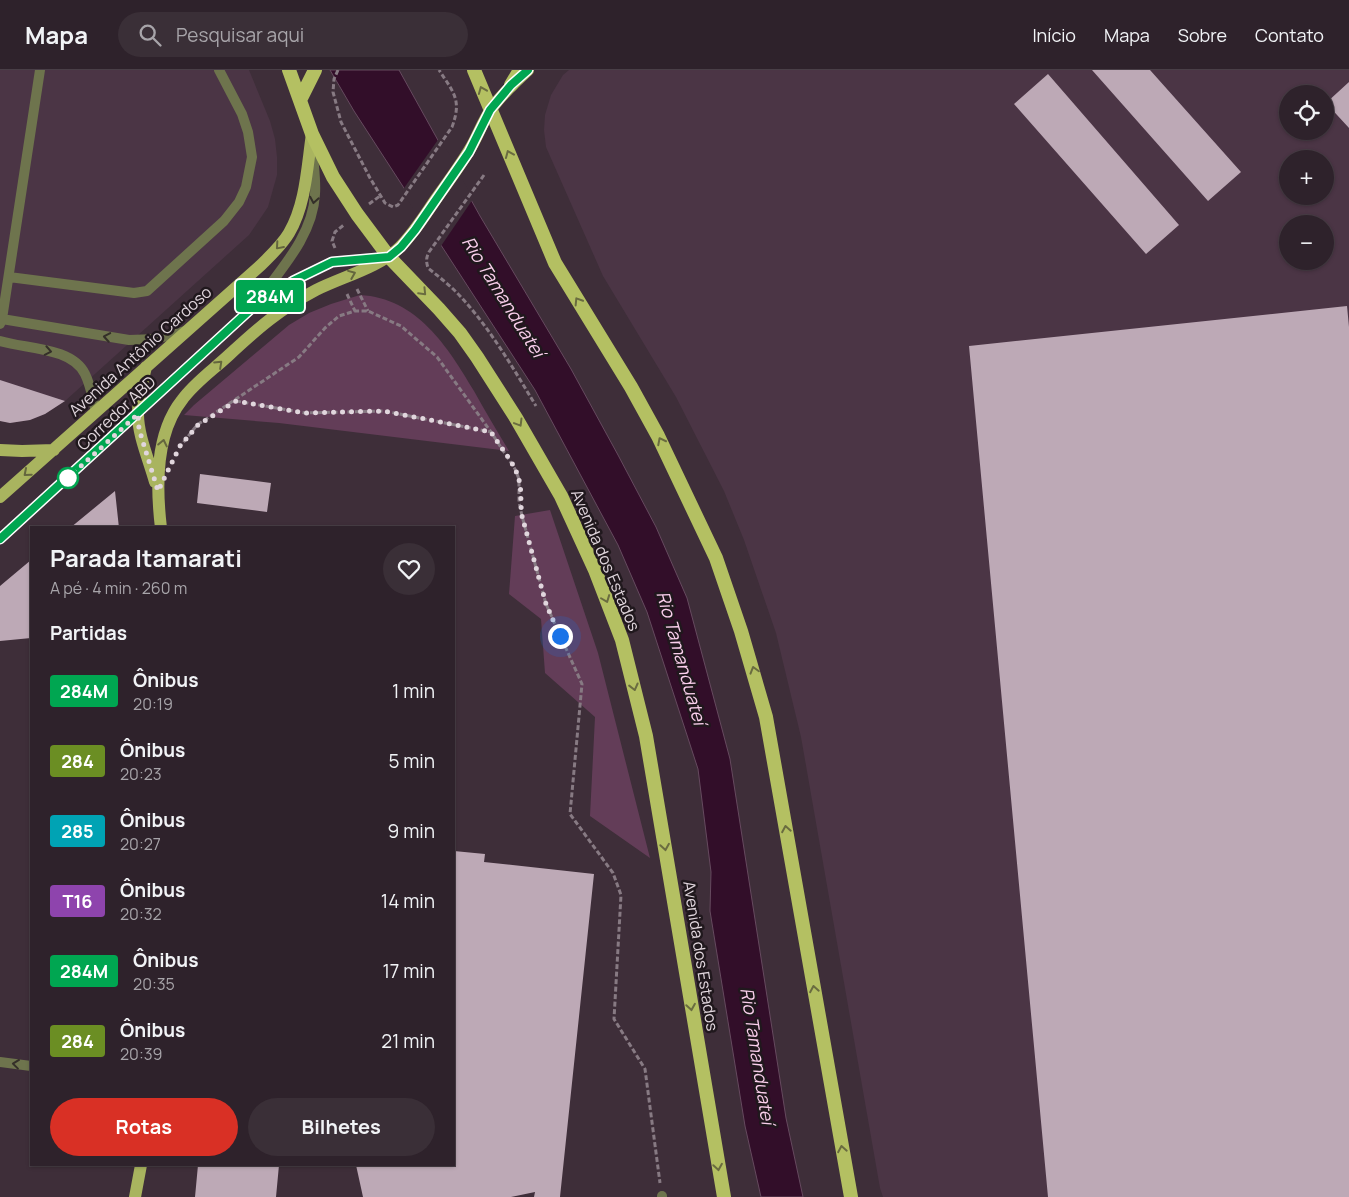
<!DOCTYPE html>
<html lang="pt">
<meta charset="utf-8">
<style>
body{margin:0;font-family:Manrope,sans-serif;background:#3a2f37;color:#f1f3f6;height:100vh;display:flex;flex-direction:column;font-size:19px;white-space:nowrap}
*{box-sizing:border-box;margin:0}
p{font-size:16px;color:#a7a4a9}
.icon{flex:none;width:28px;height:28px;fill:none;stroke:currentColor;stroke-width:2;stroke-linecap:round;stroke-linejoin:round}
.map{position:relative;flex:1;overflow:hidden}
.sheet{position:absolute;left:30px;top:456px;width:425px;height:640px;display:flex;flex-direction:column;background:#2e222b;border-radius:0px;box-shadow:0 1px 4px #0004,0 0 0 1px #493f47}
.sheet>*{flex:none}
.badge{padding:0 10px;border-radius:4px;font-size:18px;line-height:32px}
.tools{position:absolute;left:1279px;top:15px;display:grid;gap:10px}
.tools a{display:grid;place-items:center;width:55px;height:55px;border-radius:50%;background:#2e222b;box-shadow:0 1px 4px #0004,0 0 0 1px #493f47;font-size:25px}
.you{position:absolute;width:25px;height:25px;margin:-12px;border:4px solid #fff;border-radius:50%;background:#1a73e8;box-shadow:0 0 0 8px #1a73e833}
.map>.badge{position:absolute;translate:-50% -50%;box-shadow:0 0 0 2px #fff}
h2{padding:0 20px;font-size:19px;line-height:45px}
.round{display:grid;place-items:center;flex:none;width:52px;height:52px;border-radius:26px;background:#3a2f37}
.headline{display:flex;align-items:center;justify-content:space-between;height:85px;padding:0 20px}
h1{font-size:24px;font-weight:700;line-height:38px}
.primary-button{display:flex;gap:10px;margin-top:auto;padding:10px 20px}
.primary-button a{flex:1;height:58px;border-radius:30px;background:#d93025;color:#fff;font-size:20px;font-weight:700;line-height:58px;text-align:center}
.primary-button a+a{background:#3a2f37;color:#f1f3f6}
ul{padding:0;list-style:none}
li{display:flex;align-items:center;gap:15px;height:70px;padding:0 20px}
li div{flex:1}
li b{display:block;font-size:19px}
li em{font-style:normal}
li .badge{min-width:55px;font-weight:700;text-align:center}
header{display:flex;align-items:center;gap:30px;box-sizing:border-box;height:70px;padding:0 25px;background:#2e222b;border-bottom:1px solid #493f47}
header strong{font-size:24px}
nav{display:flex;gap:28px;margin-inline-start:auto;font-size:18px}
.search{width:350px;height:45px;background:#3a2f37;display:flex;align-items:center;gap:12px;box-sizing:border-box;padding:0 18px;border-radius:28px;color:#a7a4a9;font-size:19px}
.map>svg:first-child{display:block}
.built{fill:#4b3545;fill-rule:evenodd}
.green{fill:#633d58}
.water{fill:#320e29;stroke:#664a5f}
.pier{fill:#3e2e39}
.building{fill:#bda9b6}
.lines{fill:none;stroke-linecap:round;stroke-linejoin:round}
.path{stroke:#877a83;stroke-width:3;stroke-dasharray:5 2.5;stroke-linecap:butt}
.service{stroke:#6e744d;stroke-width:10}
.pedestrian{stroke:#6e744d;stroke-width:10}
.minor{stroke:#6e744d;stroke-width:10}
.primary{stroke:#a9b45f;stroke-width:12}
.trunk{stroke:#b4c062;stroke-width:14}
.oneway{stroke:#6a6c40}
.oneway2{stroke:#342f29}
.oneway3{stroke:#64663e}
.line-casing{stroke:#fff;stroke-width:11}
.line{stroke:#00a651;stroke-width:8}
.walk{stroke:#e1d6dd;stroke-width:5;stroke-dasharray:0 9}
.stop-dot{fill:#fff;stroke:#00a651;stroke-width:2.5}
.labels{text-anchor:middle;stroke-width:5;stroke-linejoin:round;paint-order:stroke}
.street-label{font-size:16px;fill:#e1d6dd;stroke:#20181d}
.water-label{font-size:18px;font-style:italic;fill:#facfec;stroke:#20181d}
</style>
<header>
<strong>Mapa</strong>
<div class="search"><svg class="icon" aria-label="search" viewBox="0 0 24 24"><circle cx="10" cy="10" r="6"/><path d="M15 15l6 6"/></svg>Pesquisar aqui</div>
<nav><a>Início</a><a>Mapa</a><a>Sobre</a><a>Contato</a></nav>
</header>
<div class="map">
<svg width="1349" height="1127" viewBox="0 0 1349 1127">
<rect width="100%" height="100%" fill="#3e2e39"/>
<path class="built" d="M0,0H249L270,51L275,69L277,87V105L268,137L249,165L65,331L45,344L30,350L10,353L0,351Z
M569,0H1349V1127H883L880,1118L801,667L776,563L744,470L724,421L676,327L603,206L546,77L544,60L545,45L551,25L563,5ZM1288,24H1325V61H1288ZM1288,89H1325V126H1288ZM1288,154H1325V191H1288Z"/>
<path class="green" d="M360,225C417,228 448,277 474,321C485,341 497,361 509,381L279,353L184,345L194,335L289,255L309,243L331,234Z
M550,440L598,583L650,788L590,746L595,647L545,603L541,549L509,524L515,446Z"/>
<path class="water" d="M330,0H399L480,146L571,299L618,385L656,457L687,528L730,689L786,1048L803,1127H761L745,1056L710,841L711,802L698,699L647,542L618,475L535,320L354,41Z"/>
<path class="pier" d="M440,67L473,129L439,179L402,121Z"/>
<path class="building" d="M1092,0H1150L1241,102L1208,131Z
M1048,4L1179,155L1146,184L1014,34Z
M1349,12V58L1326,33Z
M1347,236L1349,257V1127H1048L969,276Z
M0,310L65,331L45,344L30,350L10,353L0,351Z
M200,404L271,413L267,442L197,433Z
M115,421L119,458H70Z
M31,490V568L0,571V516Z
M454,781L485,784L484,792L594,804L560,1127H534L535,1122L511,1127H363L356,1095H454Z
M198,1095H279L276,1127H195Z"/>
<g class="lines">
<path class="path" d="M338,0L334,9L333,22L341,52L370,108L385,133L393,137L398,135L452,57C462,30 454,23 439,0
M484,105L429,182C426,188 426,191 428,198C439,207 450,215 460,226C490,258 513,298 536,336
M369,134L380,126
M335,178L332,171L335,162L345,154
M357,219L368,241
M347,224L355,241
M236,331L305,343L384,341L491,362
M179,378L197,355L299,287L325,258L339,246L355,241H368L401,256L437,287L491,362L515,399L519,409V432L522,446L546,534L582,614L570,744L613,803L621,825L614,949L645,999L660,1113"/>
<path class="service" d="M9,207L134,223L147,221L224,151L239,132L246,117L252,87L248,62L242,44L219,0
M257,232C280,200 313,166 315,124C316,112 314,98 313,85
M2,249L40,0
M0,254L2,249L129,270L156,269L185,261
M0,271C26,279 72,277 85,304C91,316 93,330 96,342
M0,469L252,238L293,211L332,192L386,187"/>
<path class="pedestrian" d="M662,1126V1127"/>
<path class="minor" d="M0,992L31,996"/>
<path class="primary" d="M146,297C142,313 138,328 138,344C138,366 149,390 155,412
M0,380L22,381L54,380
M0,427L261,195C271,185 282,175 289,163C306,134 307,97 312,64
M161,458C156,416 155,364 182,330C194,313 213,300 229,285C258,258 280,239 316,220C342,207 380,197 400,177C414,163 425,145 436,129C448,112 460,96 470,79C478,66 483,50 492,38C502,24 515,12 528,0
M135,1127L141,1095"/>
<path class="trunk" d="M289,0L312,64L333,107L357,144L389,187L439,239L460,263L477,287L516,348L561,426L595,500L622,570L646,666L724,1127
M474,0L555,193L631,317L658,366L716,488L741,561L766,647L851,1127
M511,15L520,0
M300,30L315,0"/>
</g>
<defs><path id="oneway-chevron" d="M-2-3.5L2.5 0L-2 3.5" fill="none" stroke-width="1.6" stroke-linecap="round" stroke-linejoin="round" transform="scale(1.25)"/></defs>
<g class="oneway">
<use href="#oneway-chevron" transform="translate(482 20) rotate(-112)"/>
<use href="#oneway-chevron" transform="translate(509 84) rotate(-113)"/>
<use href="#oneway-chevron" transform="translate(423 222) rotate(46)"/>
<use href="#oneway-chevron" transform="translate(578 231) rotate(-122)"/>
<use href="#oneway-chevron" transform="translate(519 353) rotate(59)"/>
<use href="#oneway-chevron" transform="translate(661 371) rotate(-117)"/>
<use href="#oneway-chevron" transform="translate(606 529) rotate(69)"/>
<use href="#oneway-chevron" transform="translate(754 600) rotate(-106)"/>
<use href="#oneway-chevron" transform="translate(634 617) rotate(76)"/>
<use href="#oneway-chevron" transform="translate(786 759) rotate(-100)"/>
<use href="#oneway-chevron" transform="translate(665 777) rotate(81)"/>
<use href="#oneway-chevron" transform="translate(814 919) rotate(-100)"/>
<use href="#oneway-chevron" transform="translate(691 937) rotate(81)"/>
<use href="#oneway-chevron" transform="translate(842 1079) rotate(-100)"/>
<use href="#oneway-chevron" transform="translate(718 1097) rotate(81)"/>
</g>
<g class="oneway2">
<use href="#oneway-chevron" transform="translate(314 130) rotate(100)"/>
<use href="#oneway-chevron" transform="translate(107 267) rotate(-170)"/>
<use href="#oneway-chevron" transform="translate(48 281) rotate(11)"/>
<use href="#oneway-chevron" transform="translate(16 994) rotate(-173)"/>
</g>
<g class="oneway3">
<use href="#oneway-chevron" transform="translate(279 176) rotate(131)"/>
<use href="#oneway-chevron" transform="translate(352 204) rotate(-22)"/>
<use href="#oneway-chevron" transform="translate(219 294) rotate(-43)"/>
<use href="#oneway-chevron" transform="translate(163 373) rotate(-78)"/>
<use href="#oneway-chevron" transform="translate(27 403) rotate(139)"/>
</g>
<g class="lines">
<defs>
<path id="line" d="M0,469L252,238L293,211L332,192L389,187L401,177L415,160L469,82L490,40L511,15L528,0"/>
</defs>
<use href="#line" class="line-casing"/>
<use href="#line" class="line"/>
<path class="walk" d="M68,408L138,344L139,359L158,421L180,376L198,355L236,331L305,343L384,341L491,362C500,377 515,393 519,410C522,421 520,434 522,446L546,534L560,566"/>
</g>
<circle class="stop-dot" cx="68" cy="408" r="10"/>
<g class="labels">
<g class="street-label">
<text transform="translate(140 281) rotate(-42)" y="6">Avenida Antônio Cardoso</text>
<text transform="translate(116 343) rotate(-43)" y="6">Corredor ABD</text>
<text transform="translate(606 490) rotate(67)" y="6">Avenida dos Estados</text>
<text transform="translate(701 886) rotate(81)" y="6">Avenida dos Estados</text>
</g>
<g class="water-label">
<text transform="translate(503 227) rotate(58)" y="6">Rio Tamanduateí</text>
<text transform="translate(681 588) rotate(74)" y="6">Rio Tamanduateí</text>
<text transform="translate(757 986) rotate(81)" y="6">Rio Tamanduateí</text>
</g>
</g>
</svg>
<div class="tools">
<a><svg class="icon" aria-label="locate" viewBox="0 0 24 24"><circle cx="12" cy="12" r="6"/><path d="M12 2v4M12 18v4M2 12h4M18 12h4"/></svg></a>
<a>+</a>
<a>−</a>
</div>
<div class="you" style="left:560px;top:566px"></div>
<b class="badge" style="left:270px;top:226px;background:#00a651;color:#fff">284M</b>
<section class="sheet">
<div class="headline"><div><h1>Parada Itamarati</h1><p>A pé · 4 min · 260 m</p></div><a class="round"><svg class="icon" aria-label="heart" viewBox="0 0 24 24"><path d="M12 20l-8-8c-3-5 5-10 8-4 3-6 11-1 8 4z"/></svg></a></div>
<h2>Partidas</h2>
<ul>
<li><span class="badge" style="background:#00a651;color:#fff">284M</span><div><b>Ônibus</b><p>20:19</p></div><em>1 min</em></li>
<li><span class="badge" style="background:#6b8e23;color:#fff">284</span><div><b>Ônibus</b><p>20:23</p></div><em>5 min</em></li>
<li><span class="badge" style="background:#00a3b4;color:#fff">285</span><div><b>Ônibus</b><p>20:27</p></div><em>9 min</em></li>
<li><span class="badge" style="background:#8e44ad;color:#fff">T16</span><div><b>Ônibus</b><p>20:32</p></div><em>14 min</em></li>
<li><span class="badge" style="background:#00a651;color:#fff">284M</span><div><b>Ônibus</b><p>20:35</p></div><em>17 min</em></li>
<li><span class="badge" style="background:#6b8e23;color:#fff">284</span><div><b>Ônibus</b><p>20:39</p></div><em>21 min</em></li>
</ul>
<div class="primary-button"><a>Rotas</a><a>Bilhetes</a></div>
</section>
</div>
